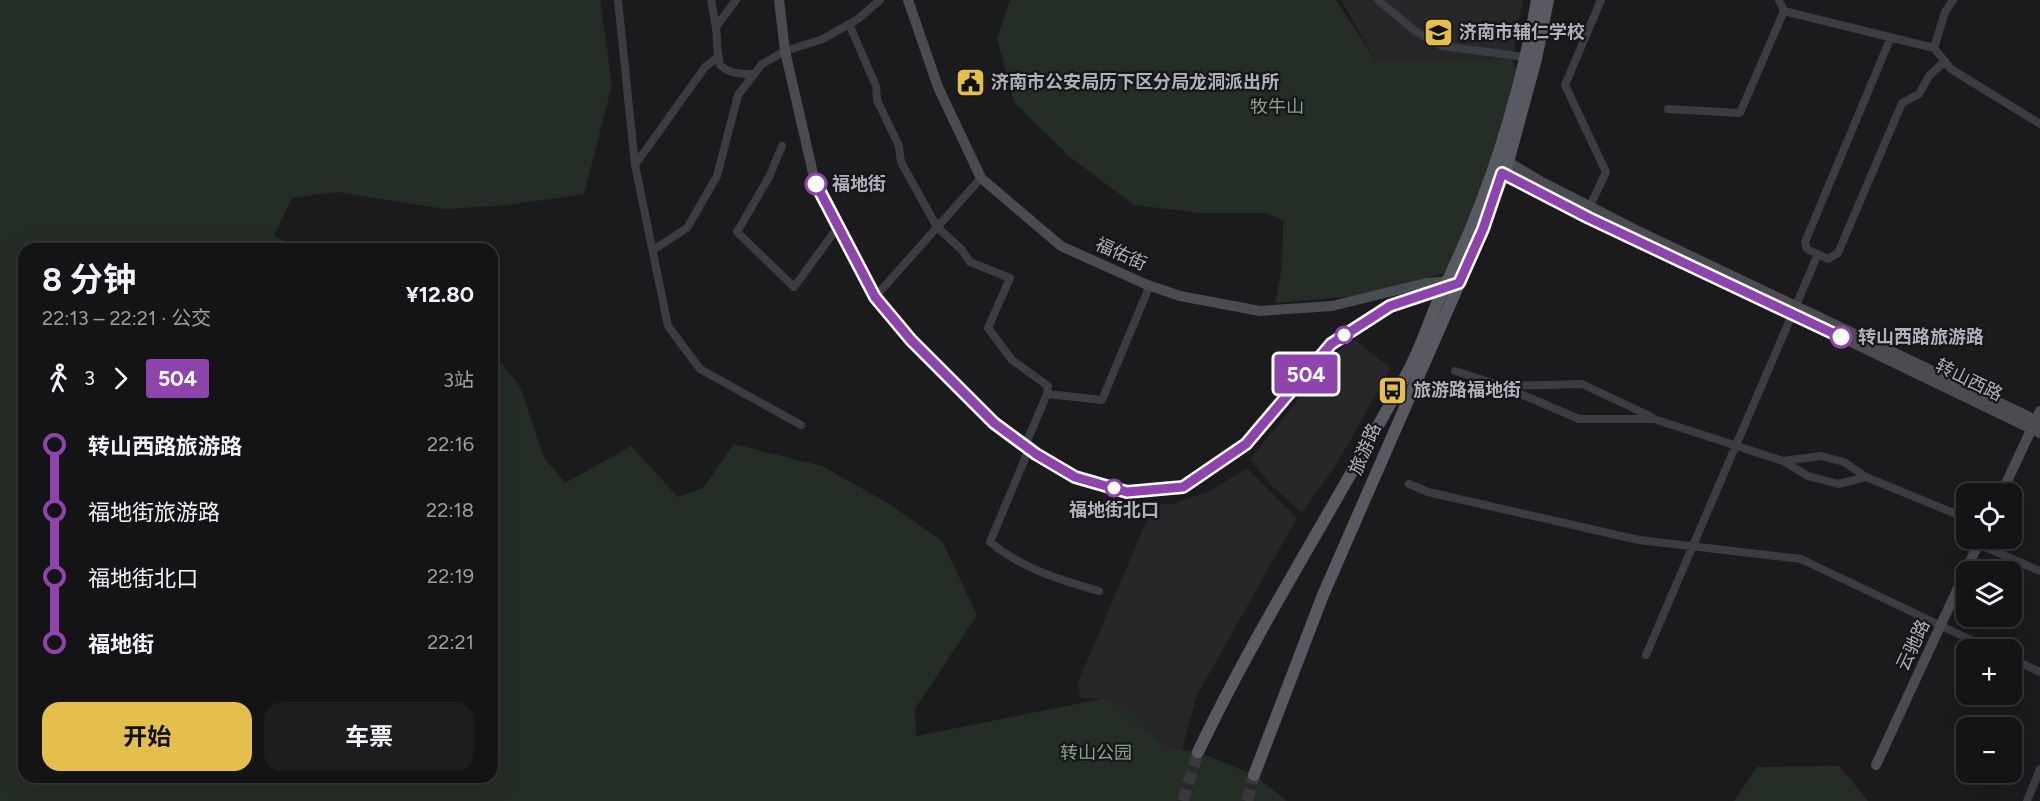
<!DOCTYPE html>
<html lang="zh">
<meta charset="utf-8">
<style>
body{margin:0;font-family:Figtree,"Noto Sans SC",sans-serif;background:#1d1d1f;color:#f1f3f6;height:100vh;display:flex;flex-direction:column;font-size:22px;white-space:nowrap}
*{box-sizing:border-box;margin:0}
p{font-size:20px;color:#9d9ea1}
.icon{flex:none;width:33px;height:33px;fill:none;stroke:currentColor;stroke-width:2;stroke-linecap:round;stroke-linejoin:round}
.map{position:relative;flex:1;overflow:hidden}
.details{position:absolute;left:18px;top:243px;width:480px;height:540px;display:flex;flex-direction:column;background:#141416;border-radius:18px;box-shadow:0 6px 24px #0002,0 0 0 2px #333335}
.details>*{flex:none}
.badge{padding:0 12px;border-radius:4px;font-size:21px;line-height:39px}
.buttons{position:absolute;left:1956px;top:483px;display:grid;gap:12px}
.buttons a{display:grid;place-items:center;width:66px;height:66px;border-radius:12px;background:#141416;box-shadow:0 6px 24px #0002,0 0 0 2px #333335;font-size:30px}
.map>.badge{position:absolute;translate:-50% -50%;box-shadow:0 0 0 3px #fff}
.legs{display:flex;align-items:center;gap:9px;height:66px;padding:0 24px;font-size:20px}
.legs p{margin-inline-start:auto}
.head{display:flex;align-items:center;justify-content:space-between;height:102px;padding:0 24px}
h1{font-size:33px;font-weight:700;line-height:45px}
.button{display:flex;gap:12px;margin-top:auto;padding:12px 24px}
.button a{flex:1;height:69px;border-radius:18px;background:#e4bf4c;color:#111;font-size:24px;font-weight:700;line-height:69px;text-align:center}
.button a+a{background:#1d1d1f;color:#f1f3f6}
ul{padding:0 24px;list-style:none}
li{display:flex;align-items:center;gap:21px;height:66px;font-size:22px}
li i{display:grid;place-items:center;width:9px;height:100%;margin:0 8px;background:currentColor}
li i::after{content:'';width:15px;height:15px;margin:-8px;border:4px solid;border-radius:50%;background:#141416}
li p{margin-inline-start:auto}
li:first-child i{background:linear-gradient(#0000 50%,currentColor 0)}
li:last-child i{background:linear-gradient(currentColor 50%,#0000 0)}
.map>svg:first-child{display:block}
.built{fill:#27272a}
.green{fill:#252d27}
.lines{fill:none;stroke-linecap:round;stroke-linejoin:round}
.primary-tunnel{stroke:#39393d;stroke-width:12;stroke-dasharray:12 6;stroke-linecap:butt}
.street{stroke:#3c3d42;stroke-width:8}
.secondary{stroke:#4a4c52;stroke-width:10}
.primary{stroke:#595a61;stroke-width:12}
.line-1-casing{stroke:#fff;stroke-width:14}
.line-1{stroke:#8e44ad;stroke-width:9}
.stop-1-dot{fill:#fff;stroke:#8e44ad;stroke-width:3}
.labels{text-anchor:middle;stroke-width:4.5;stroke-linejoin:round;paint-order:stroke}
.poi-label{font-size:18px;font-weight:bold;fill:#afb1bb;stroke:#161618;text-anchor:start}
.park-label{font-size:18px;fill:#88a48c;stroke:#161618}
.stop-label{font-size:18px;font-weight:bold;fill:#afb1bb;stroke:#161618;text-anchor:start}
.street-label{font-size:18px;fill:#afb1bb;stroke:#161618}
</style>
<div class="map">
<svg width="2040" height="801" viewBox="0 0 2040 801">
<rect width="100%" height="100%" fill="#1b1b1d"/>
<path class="built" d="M1341,0H1523L1512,59L1376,61Z
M1355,340L1391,368L1339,460L1302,513L1269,483L1250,459L1294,405L1323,361Z
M1247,468L1297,518L1197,695L1182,749L1166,747L1107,699L1080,698L1078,683L1154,503L1173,504L1210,491Z"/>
<path class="green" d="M0,0H600L612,85L584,194L509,205L445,209L337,192L292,198L274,236L304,249H24V777H492V350L520,387L543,456L565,483L631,446L678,497L703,488L734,444L822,466L886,502L942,541L977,615L915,709L916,736L1107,698L1166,747L1198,752L1254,775L1287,801H0Z
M1010,0H1336L1376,61L1512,59L1517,72L1493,165L1447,272L1358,296L1275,303L1281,272L1284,221L1266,213H1200L1134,205L1070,157L1014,102L997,38Z
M1839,766L1868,801H1734L1757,767Z"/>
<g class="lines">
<path class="primary-tunnel" d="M1183,801L1198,752
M1247,801L1254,775"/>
<path class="street" d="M618,0L635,165L668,326L700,369L801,425
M711,0L716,28
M1378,0L1415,31L1442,46L1526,57
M1784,11L1934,48L1945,12L1953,0
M849,24L876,86L877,100L899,146L901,162L937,227L962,250L970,262L1010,278L988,328L1012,360L1048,386L1047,394
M1891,37L1805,242L1807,249L1828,259L1838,253L1902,103L1919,94L1929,76L1945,61
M1934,48L1951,69L2040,124
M718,52L720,65C730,74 741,74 754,74
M1668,109L1740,113L1784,11L1779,0
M782,146L769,177L737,232L794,287L838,227
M635,165L705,67L718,57L716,27L736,0
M1590,206L1606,172L1565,85L1601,0
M653,250L687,228L717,176L738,95L762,64L785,51L823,39L858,19L880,0
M875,297L981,178
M1455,371L1502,386L1579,419H1654L1783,461L1821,456L1844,462L1866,477L1966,518
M1506,386L1582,384L1652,417
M1025,446L1047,394L1102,400L1150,285
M1029,449L990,542C1023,569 1060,580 1099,591
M1783,461L1808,476L1838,484L1866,477
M1409,484L1428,492L1639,540L1801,559L1992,650
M1978,544L2040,571
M1646,655L1818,254
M2012,659L2040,672
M2027,801L2040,769"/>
<path class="secondary" d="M779,0L785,51L815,182L875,297L911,340L994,423L1036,454L1075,477L1127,492L1183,487L1246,444L1331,344L1390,306L1450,286
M908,0L938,87L981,178L1061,246L1145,284L1180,296L1260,311L1332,306L1426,283L1451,281
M1502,158L1540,181L1636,230L2040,422
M1497,171L2040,433
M2001,494L2040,411
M1876,765L1981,538"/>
<path class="primary" d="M1198,752C1260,622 1338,502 1406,375C1422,347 1430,316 1444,288C1489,196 1519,101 1537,0
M1254,775L1323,595L1483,229L1508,162L1536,59L1548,0"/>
</g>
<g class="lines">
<defs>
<path id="line-1" d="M816,184L875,297L911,340L994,423L1036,454L1075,477L1127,492L1183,487L1246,444L1331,344L1390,306L1459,283L1483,229L1502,173L1589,218L1841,337"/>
</defs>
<use href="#line-1" class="line-1-casing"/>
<use href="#line-1" class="line-1"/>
</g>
<defs>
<symbol id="school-square" viewBox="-11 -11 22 22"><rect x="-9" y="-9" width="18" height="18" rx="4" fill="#e4bf4c" stroke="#161618"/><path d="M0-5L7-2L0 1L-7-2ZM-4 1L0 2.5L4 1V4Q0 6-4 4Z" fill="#111"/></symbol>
<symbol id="civic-square" viewBox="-11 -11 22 22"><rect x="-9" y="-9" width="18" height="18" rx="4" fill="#e4bf4c" stroke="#161618"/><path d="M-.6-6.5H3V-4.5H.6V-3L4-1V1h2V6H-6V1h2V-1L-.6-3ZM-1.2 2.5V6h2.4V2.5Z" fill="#111"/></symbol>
<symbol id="bus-square" viewBox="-11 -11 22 22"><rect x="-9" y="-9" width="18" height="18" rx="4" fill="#e4bf4c" stroke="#161618"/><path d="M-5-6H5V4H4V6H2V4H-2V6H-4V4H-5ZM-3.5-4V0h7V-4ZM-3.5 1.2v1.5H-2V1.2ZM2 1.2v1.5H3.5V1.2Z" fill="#111"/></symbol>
</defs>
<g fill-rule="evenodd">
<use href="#school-square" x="1422" y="16" width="33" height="33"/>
<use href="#civic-square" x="954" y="66" width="33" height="33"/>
<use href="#bus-square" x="1376" y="374" width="33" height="33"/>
</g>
<g class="stop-1-dot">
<circle cx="816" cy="184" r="10"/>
<circle cx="1344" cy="335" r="8"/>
<circle cx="1841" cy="337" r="10"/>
<circle cx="1114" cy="488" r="8"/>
</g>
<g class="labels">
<g class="poi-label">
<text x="1459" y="38">济南市辅仁学校</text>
<text x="991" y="88">济南市公安局历下区分局龙洞派出所</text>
<text x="1413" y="396">旅游路福地街</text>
</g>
<g class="park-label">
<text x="1277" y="113">牧牛山</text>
<text x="1096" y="759">转山公园</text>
</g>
<g class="stop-label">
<text x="832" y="190">福地街</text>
<text x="1858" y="343">转山西路旅游路</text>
<text x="1114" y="516" text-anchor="middle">福地街北口</text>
</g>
<g class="street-label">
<text transform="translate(1121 254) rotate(24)" y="6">福佑街</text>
<text transform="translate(1969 380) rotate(26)" y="6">转山西路</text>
<text transform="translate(1365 449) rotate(-67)" y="6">旅游路</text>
<text transform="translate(1913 645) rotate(-65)" y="6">云驰路</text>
</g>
</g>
</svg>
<div class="buttons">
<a><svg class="icon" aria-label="locate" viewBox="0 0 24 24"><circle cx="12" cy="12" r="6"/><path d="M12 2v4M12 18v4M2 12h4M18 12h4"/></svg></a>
<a><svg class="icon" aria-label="layers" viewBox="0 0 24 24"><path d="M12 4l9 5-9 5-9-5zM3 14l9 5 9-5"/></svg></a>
<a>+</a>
<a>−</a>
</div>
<b class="badge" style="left:1306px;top:374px;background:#8e44ad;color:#fff">504</b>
<section class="details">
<div class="head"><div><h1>8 分钟</h1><p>22:13 – 22:21 · 公交</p></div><b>¥12.80</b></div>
<div class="legs"><svg class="icon" aria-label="walk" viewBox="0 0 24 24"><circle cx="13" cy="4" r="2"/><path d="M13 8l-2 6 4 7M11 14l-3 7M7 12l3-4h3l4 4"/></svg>3<svg class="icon" aria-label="forward" viewBox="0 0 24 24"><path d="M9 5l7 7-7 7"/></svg><b class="badge" style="background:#8e44ad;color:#fff">504</b><p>3站</p></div>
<ul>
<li><i style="color:#8e44ad"></i><b>转山西路旅游路</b><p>22:16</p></li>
<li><i style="color:#8e44ad"></i><span>福地街旅游路</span><p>22:18</p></li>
<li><i style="color:#8e44ad"></i><span>福地街北口</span><p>22:19</p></li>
<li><i style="color:#8e44ad"></i><b>福地街</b><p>22:21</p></li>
</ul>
<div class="button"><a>开始</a><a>车票</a></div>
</section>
</div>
